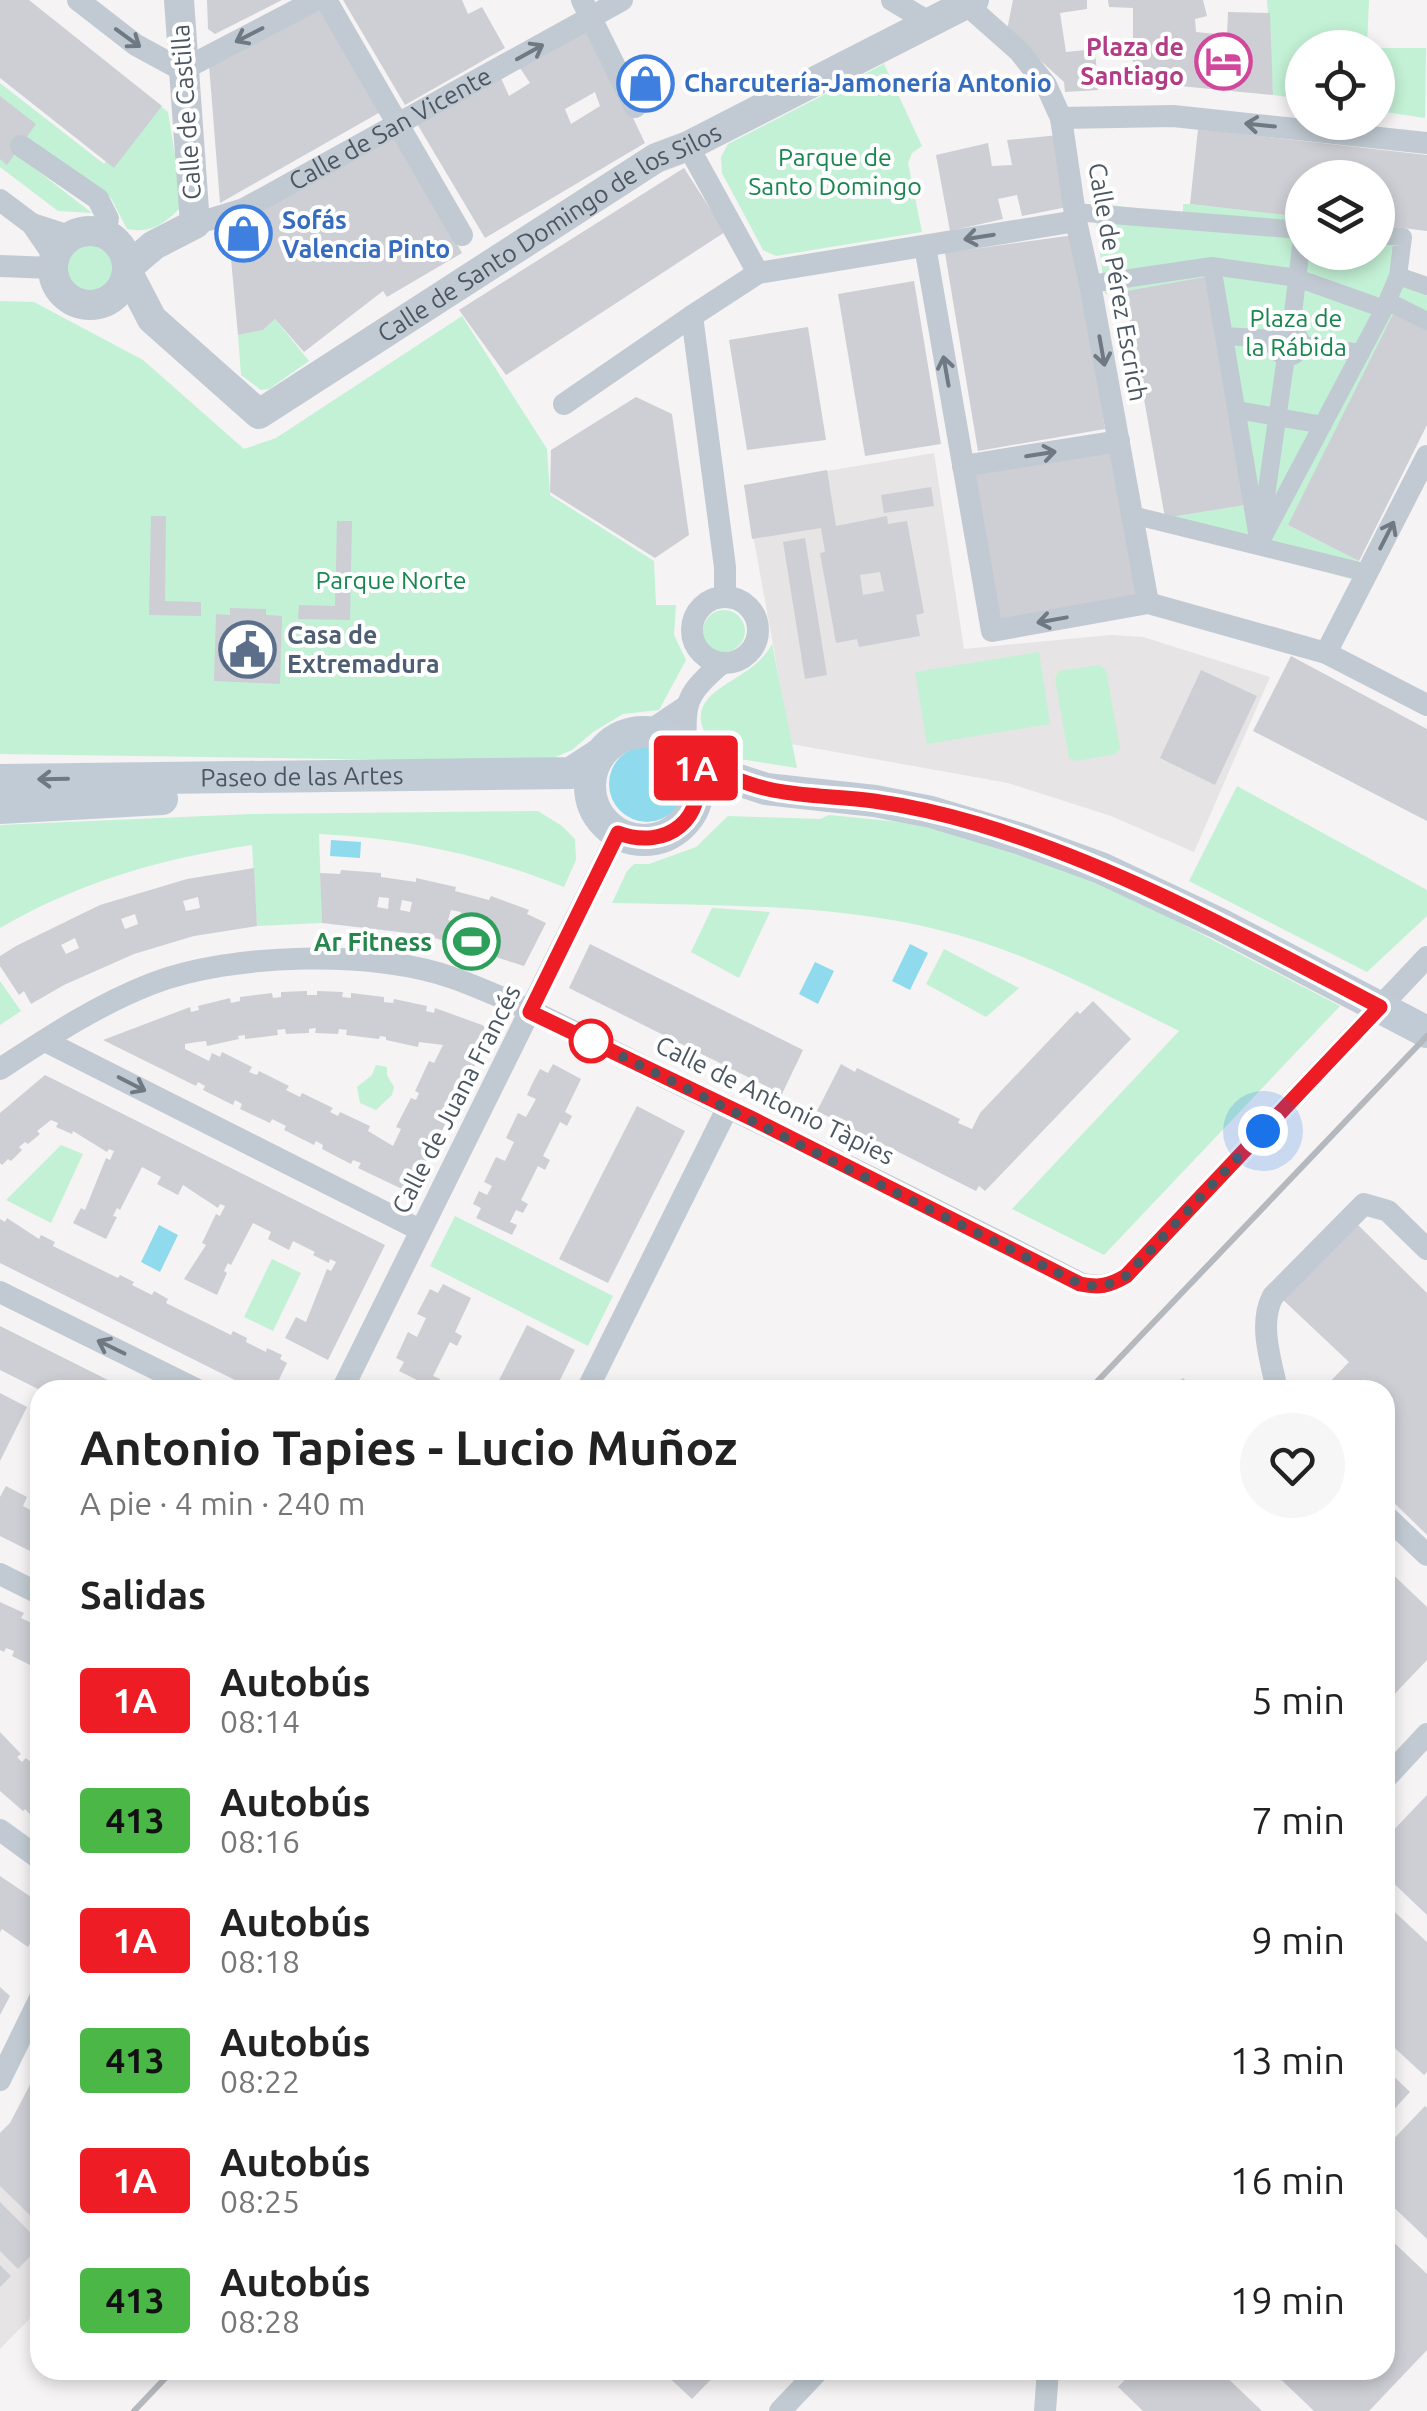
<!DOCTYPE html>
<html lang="es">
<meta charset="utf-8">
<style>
body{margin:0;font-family:Ubuntu,sans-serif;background:#f6f6f6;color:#222;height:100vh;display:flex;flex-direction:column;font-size:38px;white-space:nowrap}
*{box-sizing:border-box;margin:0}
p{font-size:32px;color:#767676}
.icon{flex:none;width:55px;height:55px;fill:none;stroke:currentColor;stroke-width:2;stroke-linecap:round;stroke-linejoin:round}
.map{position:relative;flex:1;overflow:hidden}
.panel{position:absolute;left:30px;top:1380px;width:1365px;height:1000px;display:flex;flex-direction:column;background:#fff;border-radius:30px;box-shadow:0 5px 15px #0003}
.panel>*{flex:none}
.badge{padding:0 20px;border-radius:8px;font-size:35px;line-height:65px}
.buttons{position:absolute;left:1285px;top:30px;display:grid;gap:20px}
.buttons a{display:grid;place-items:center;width:110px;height:110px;border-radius:50%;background:#fff;box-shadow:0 5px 15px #0003;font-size:50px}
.you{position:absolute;width:50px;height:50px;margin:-25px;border:8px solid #fff;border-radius:50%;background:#1a73e8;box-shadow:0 0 0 15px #1a73e833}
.map>.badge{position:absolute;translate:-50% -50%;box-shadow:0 0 0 5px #fff}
h2{padding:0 50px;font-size:38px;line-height:90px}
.round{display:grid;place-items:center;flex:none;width:105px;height:105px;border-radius:52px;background:#f6f6f6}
.headline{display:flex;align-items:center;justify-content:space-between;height:170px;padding:0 50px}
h1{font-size:48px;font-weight:600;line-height:75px}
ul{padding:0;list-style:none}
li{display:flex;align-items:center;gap:30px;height:120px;padding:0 50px}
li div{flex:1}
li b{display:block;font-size:38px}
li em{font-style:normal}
li .badge{min-width:110px;font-weight:700;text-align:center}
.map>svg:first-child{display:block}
.education{fill:#e6e4e5}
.green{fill:#c3f1d5}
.water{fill:#90daee}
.building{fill:#cdcfd5;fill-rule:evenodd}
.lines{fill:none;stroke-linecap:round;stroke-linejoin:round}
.pedestrian{stroke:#c1cad2;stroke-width:18}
.minor{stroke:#c1cad2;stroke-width:22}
.tertiary{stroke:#c1cad2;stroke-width:30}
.secondary{stroke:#c1cbd6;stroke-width:32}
.rail{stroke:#b5b8bd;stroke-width:6}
.oneway{stroke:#6e7983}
.oneway2{stroke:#6e7984}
.line-casing{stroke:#fff;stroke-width:22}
.line{stroke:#ee1c25;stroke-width:15}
.walk{stroke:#4a5661;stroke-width:10;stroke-dasharray:0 18}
.stop-dot{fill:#fff;stroke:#ee1c25;stroke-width:5}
.labels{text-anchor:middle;stroke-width:8;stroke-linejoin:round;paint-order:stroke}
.hotel-label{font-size:25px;font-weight:bold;fill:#b23c85;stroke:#fff;text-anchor:end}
.shop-label{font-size:25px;font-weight:bold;fill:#366cbe;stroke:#fff;text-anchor:start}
.street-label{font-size:25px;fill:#4a5661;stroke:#fff}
.park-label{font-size:25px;fill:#17864f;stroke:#fff}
.service-label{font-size:25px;font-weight:bold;fill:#4e5e75;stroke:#fff;text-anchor:start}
.leisure-label{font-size:25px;font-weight:bold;fill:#27864d;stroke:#fff;text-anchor:end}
</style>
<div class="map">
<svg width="1427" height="2411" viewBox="0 0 1427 2411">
<rect width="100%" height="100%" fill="#f5f3f3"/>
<path class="education" d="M934,453L964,649L1110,635L1143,637L1270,677L1194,852L1111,816L1008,783L791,744L744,485Z
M31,2083L40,2093V2308L0,2349V2133L10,2123Z"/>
<path class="green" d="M1267,0H1369L1367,47L1302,48V99L1273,95Z
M1378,48H1426L1425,118L1378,111Z
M884,64L922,146L912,153L908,163L922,232L776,256L763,250L722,173L721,157L728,144Z
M0,83L104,164L154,101L168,112L183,205C166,222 153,234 127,229L111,198L104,192L16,154L92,213L58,211L0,167Z
M1094,203L1183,214V204H1190L1302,217V252H1378V225L1403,228L1400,272L1427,281V329L1288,525L1359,561L1351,579L1166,528L1165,518L1244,505L1206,278L1105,294Z
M67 268a23 23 0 1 1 46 0a23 23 0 1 1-46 0Z
M0,301L34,302L143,360L244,449L276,438L462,316L547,449L550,495L654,561L656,605H676L674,635L686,660L659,710L623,714L593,732L572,750L544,762L0,754Z
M275,319L309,361L269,389L261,390L241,375L238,335L263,330Z
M703 631a21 21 0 1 1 42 0a21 21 0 1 1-42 0Z
M772,644L797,768L720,756C663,687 749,690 772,644Z
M1039,652L1050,724L927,744L915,672Z
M1099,665L1106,670L1120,748L1116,754L1076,761L1069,758L1055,679L1059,671Z
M1237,786L1427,890V916L1367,972L1189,881Z
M538,811L562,826L575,839L576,860L564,887C484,855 405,838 319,834L322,923L257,926L252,845C163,858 79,882 0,928V825L251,814Z
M829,815L900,822L991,841L1115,889L1340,1006L1104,1255L1012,1209L1179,1031C1102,993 1023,950 939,930C832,903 721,906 612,903L627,871L634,864H649L696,847L728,816L820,819Z
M712,908L770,912L739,978L691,952Z
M944,949L1019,988L986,1017L926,984Z
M0,981L21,1011L0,1025Z
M376,1065L387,1067V1075L394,1087L392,1095L376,1110L360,1103L357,1087L372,1075Z
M61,1145L83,1154L51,1223L6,1200Z
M455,1216L613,1296L588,1346L430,1266Z
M272,1259L301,1273L273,1331L244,1317Z"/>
<path class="water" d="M609 784a38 38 0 1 1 76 0a38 38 0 1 1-76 0Z
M331,840L361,842L360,858L330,856Z
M910,944L928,953L910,990L892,981Z
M815,962L834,971L818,1004L799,994Z
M159,1225L178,1235L160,1272L141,1262Z"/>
<path class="building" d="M0,0H29L162,106L114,168L0,78Z
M207,0H282L215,34L208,29Z
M343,0H462L468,14L482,7L505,48L405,105Z
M1013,0H1087V9L1060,13L1066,52L1095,49L1098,90L1065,92L1064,82L1007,30Z
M1108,0H1203L1207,16L1195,19L1196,32L1227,35L1228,12L1270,13L1273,95L1180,86L1133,87V8L1109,7Z
M324,8L384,110L220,203L209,65Z
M590,28L645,143L485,238L416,122L501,78L509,96L530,83L518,65ZM595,92L600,106L571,124L565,109Z
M0,96L36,124L7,165L0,159Z
M1198,129L1427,155V231L1378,225V178H1302V217L1190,204Z
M395,134L462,253L387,297L383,291L304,352L275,319L263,330L238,335L228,226Z
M1059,135L1067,207L1022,216L1017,195L998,199L1003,219L950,231L936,155L988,143L992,166L1012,165L1007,140Z
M684,168L725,232L506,375L459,310Z
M1074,235L1105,429L978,451L945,253Z
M1206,277L1245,505L1165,518L1125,291Z
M914,281L941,444L865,456L838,294Z
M1394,312L1427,329V425L1359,561L1288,525Z
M808,327L826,440L747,450L729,340Z
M636,397L672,414L689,535L655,558L550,492L551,450Z
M1113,450L1139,599L1000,619L975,473Z
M827,470L836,526L887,516L888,524L907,521L924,613L916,615L920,636L859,647L857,639L836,643L820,553L825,552L821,528L752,539L744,485ZM880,572L884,591L863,595L860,575Z
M931,487L934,506L884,513L881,495Z
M151,516H166L165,601L201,602V616L149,615Z
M337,521H352L350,620L298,619L299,605L335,606Z
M805,538L827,675L805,679L783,542Z
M230,608L266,609V615L282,616L280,684L214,681L216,614L230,615Z
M1291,656L1427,729V821L1253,731Z
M1201,670L1257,696L1215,785L1160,758Z
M254,868L257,926L194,936L134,954L64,985L31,1004L24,991L19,995L0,966V956L16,946L100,905L187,879ZM198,897L200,908L186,911L183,901ZM135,914L138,924L125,929L121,919ZM75,938L79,948L66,954L61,945Z
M341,870L381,873V877L416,882V878L456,887L455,891L489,900L491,896L529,910L527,914L546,923L524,966L425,935L322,923L320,873L340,874ZM379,897L389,898L388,909L377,907ZM402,900L412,902L410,912L400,910ZM451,910L461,912L458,923L448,920ZM473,916L483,919L480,929L470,926Z
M590,944L803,1050L782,1094L569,988Z
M307,991V995H317V991L343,992L342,997L351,998V993L384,997V1002L393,1003L394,999L427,1006L426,1011L434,1013L435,1008L482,1025L488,1030V1038L471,1073L466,1071L463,1078L467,1080L453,1109L448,1107L444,1115L449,1117L434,1146L430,1144L426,1151L431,1153L411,1189H402L358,1168L361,1163L353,1160L351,1164L322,1149L323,1145L316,1141L314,1145L284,1130L286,1126L272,1119L270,1123L240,1109L242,1104L235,1100L233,1105L203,1090L205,1086L198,1082L196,1086L103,1040L190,1007L191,1012L199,1010L198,1006L230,998L231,1003L240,1001V997L272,993L273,998L281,997V992ZM316,1028L315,1033L338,1034L339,1029L347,1030L346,1035L379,1039L380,1036L386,1037V1040L418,1047L419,1042L443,1045L434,1063L429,1061L415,1091L419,1093L416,1100L411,1098L396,1127L401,1129L393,1146L368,1131L370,1126L340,1112L338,1116L330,1112L333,1108L302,1093L300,1097L286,1090L289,1086L259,1071L257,1075L249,1072L252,1067L222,1052L220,1057L212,1053L209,1061L185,1049V1044L197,1042L206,1041L207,1046L239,1039L238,1036L245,1035V1039L278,1035L277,1030L285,1029L286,1034L309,1033V1029Z
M1093,1001L1131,1039L985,1191L979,1186L976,1191L817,1111L841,1064L855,1072L857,1068L960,1119L958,1123L972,1129L980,1113L1077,1011L1080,1014Z
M553,1064L581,1079L565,1112L572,1116L567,1126L560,1122L543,1156L550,1160L545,1170L538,1166L521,1200L528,1204L523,1213L516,1210L510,1222L517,1225L512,1235L476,1218L481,1208L473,1204L479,1191L487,1195L492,1186L484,1182L496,1157L505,1161L514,1142L506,1138L518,1113L526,1117L536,1099L527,1095L533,1082L540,1069L548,1073Z
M45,1075L385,1245L328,1360L285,1338L296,1317L306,1322L327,1269L331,1271L336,1262L330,1259L329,1263L313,1255L315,1252L293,1241L289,1250L268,1239L271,1232L253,1223L231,1265L228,1263L224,1271L227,1273L217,1295L184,1279L206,1245L202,1243L216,1214L220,1216L225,1206L220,1204L218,1208L183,1185L178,1195L157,1184L161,1177L142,1167L120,1210L117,1208L113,1216L117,1217L106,1239L73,1223L81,1208L85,1210L106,1158L110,1160L114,1151L109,1149L107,1152L73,1131L72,1134L56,1127L58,1123L51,1120L37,1131L40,1134L28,1144L25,1142L19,1147L22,1150L11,1161L8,1159L2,1165L0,1163V1113Z
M637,1106L685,1131L608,1283L559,1259Z
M7,1218L39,1239L41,1235L55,1242L53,1246L61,1250L118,1278L120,1275L134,1282L132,1285L152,1295L154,1291L168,1299L166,1303L231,1335L233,1331L247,1338L246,1342L266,1352L267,1348L282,1355L280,1359L287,1363L274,1390H255L0,1263V1219L5,1222Z
M1356,1223L1427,1293V1535L1385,1494V1390H1322L1349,1362L1281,1298Z
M443,1284L471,1298L455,1332L462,1336L457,1346L450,1342L433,1376L440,1379L435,1389L399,1371L404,1362L396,1358L408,1332L417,1337L426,1318L417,1314L430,1289L438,1293Z
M527,1325L575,1350L555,1390H494Z
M0,1326L98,1375L127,1390H40L0,1370Z
M1183,1378L1196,1390H1172Z
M0,1393L27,1407L0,1461Z
M6,1486L27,1497L23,1506L40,1515V1556L0,1536V1497Z
M1385,1567L1427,1607V1660L1385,1704Z
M0,1602L24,1613L21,1618L36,1625L40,1617V1670L12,1656L14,1651L6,1648L4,1652L0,1650Z
M0,1732L21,1754L17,1757L22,1762L26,1758L40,1770V1825L25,1809L23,1811L0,1791Z
M1427,1795V1915L1385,1875V1839Z
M0,1876L40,1903V1935L36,1943L32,1940L28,1947L2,1929L0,1932Z
M1385,1903L1427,1942V2072L1424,2075L1385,2039Z
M0,1987L10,1996L0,2015Z
M1385,2068L1410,2092L1385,2119Z
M31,2083L38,2094L40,2093V2225L0,2186V2133L10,2123Z
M1425,2106L1427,2108V2239L1385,2199V2148Z
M0,2202L40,2242V2246L18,2269L0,2251Z
M1385,2234L1427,2274V2350L1369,2411H1314L1271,2370H1385Z
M0,2265L11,2276L0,2287Z
M661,2370H720L692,2399Z
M1134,2370H1219L1262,2411H1143L1118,2387Z"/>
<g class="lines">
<path class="pedestrian" d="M1074,212L1302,230
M1212,266L1259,544
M1398,276L1427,286
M1090,284L1212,266L1297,278L1384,309
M1387,301L1427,321
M1291,330L1302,238
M1275 344a13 13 0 1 1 26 0a13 13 0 1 1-26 0Z
M1224,336L1275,339
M1302,345L1361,353
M1237,410L1323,425
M1132,515L1367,573
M1262,524L1286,357
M1259,545L1384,309L1398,276L1403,237L1378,235"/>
<g class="minor">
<path d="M78,0L136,45L182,70L316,0"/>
<path d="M326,0L462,235"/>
<path d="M582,0L635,107"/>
<path d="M892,0L930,23"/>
<path d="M967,5L1019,51L1046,85L1061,118L1076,221L1090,284L1148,603"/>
<path d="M1061,118L1173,116L1427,143"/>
<path d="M21,146L98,199L108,219L103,234"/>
<path d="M688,146L758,273"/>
<path d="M0,200L32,224L54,256"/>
<path d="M32,224L69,236"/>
<path id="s1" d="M195,224L244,209L622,0"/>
<path d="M925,246L992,631L1148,603L1326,653L1427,705"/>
<path d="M0,266L52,268"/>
<path d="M564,404L692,316"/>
<path d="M963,466L1119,441"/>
<path d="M725,597V567L692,316L758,273L1076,221"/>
<circle cx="725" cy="630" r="33"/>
<path d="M1326,653L1427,456"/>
<path d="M648,732L685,707"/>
<path d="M686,752C685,702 683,697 722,663"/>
<path d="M45,1041L420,1230"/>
<path d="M0,1069C49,1037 97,1005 151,984C230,953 376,949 456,979C533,1008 607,1049 681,1085C815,1149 948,1215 1080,1283C1098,1288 1109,1286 1126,1276L1427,957"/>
<path d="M0,1292L198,1390"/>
<path d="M342,1390L618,833"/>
<path d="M587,1390L728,1107"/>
<path d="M1277,1390C1271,1360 1258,1324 1273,1296L1364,1204L1388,1211L1427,1249"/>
<path d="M1385,1515L1427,1555"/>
<path d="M0,1574L40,1594"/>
<path d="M1385,1779L1427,1734"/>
<path d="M0,1830L40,1859"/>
<path d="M0,2080L40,1998"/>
<path d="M780,2411L819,2370"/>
<path d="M1045,2411L1048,2370"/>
</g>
<g class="tertiary">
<circle cx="90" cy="268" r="37"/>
<path d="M127,268L154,245L195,224L179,0"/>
<path id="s2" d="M127,271L152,319L259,414L656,158L688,146L974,0"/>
</g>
<g class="secondary">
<circle cx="644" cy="786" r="54"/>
<path d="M696,766L766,789L875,801L931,812L1021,839L1101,868L1220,924L1427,1032"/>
<path id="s3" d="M0,780L571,773L600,754"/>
<path d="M0,808L162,799"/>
</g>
<path class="rail" d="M1089,1390L1427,1036
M134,2411L173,2370"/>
</g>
<defs><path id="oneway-shaft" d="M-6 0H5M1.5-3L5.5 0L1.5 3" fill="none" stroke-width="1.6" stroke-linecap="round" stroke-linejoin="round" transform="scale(2.5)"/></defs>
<g class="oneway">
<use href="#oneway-shaft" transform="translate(249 35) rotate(153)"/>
<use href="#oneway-shaft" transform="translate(128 38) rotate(36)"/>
<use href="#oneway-shaft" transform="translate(530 52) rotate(-29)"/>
<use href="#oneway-shaft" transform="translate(1260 125) rotate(-174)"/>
<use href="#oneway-shaft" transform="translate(979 237) rotate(171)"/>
<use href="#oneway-shaft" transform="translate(1102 351) rotate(80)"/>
<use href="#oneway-shaft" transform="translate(946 371) rotate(-100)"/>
<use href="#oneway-shaft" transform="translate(1041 454) rotate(-9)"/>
<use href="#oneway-shaft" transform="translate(1387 535) rotate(-63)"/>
<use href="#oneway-shaft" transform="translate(1052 620) rotate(170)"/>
<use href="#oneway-shaft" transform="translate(132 1084) rotate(27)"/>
<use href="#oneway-shaft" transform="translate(111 1347) rotate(-154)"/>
</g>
<use class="oneway2" href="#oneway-shaft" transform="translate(53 779) rotate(179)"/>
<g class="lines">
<defs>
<path id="line" d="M696,766C721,771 743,784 768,789C802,797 839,796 874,801C909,806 944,814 978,824C1119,866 1250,939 1380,1007L1126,1276C1109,1286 1099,1288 1080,1284L755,1120L530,1012L618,833C667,851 708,819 696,766Z"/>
</defs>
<use href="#line" class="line-casing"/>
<use href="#line" class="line"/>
<path class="walk" d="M591,1041L1080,1284C1099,1288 1109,1286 1126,1276L1263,1131"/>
</g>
<defs>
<symbol id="hotel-ring" viewBox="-11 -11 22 22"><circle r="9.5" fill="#fff" stroke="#d1479c" stroke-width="1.5"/><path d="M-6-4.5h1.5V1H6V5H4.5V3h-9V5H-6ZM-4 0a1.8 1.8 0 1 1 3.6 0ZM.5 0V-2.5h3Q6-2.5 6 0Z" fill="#d1479c"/></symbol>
<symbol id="shop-ring" viewBox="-11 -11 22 22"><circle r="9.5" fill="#fff" stroke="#3f7fe0" stroke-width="1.5"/><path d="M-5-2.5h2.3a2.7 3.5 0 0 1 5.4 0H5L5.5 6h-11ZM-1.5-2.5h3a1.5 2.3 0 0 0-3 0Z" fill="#3f7fe0"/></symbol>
<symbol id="civic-ring" viewBox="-11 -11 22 22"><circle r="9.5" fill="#fff" stroke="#5c6f8a" stroke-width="1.5"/><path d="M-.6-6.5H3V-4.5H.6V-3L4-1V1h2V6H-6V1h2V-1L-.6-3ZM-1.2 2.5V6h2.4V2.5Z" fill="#5c6f8a"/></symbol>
<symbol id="stadium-ring" viewBox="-11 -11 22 22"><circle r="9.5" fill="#fff" stroke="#2e9e5b" stroke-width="1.5"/><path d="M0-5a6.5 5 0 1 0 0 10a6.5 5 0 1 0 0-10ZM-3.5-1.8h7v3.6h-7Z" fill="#2e9e5b"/></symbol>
</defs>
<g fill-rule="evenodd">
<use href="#hotel-ring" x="1192" y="30" width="63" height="63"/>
<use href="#shop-ring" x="614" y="52" width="63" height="63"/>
<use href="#shop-ring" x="212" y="202" width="63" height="63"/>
<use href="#civic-ring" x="216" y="618" width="63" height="63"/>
<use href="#stadium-ring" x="440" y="910" width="63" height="63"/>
</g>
<circle class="stop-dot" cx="591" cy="1041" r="20"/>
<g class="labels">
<g class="hotel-label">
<text x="1184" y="56">Plaza de<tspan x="1184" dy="29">Santiago</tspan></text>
</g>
<g class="shop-label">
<text x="684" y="92">Charcutería-Jamonería Antonio</text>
<text x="282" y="229">Sofás<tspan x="282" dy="29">Valencia Pinto</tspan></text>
</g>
<g class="street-label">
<text transform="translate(186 112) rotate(-94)" y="9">Calle de Castilla</text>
<text dy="9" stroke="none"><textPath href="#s1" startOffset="218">Calle de San Vicente</textPath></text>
<text dy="9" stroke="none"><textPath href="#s2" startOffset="540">Calle de Santo Domingo de los Silos</textPath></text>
<text transform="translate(1118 282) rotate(80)" y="9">Calle de Pérez Escrich</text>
<text dy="9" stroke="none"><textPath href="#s3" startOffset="302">Paseo de las Artes</textPath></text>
<text transform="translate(456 1099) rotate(-63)" y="9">Calle de Juana Francés</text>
<text transform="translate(775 1100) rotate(26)" y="9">Calle de Antonio Tàpies</text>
</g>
<g class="park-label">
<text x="835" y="166">Parque de<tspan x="835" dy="29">Santo Domingo</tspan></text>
<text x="1296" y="327">Plaza de<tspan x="1296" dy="29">la Rábida</tspan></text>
<text x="391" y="589">Parque Norte</text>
</g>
<g class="service-label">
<text x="287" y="644">Casa de<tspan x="287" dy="29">Extremadura</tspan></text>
</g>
<g class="leisure-label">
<text x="432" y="951">Ar Fitness</text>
</g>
</g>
</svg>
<div class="buttons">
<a><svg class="icon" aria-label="locate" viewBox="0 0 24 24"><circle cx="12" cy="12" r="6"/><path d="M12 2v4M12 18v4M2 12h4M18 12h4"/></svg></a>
<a><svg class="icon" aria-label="layers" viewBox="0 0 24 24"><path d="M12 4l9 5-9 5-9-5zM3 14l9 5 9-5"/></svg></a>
</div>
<div class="you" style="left:1263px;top:1131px"></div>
<b class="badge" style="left:696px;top:768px;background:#ee1c25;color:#fff">1A</b>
<section class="panel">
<div class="headline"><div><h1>Antonio Tapies - Lucio Muñoz</h1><p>A pie · 4 min · 240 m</p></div><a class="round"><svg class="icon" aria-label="heart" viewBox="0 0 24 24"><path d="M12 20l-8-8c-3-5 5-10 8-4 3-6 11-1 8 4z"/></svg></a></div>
<h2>Salidas</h2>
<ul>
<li><span class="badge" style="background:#ee1c25;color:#fff">1A</span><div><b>Autobús</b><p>08:14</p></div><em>5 min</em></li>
<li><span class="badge" style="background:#4ab747;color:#111">413</span><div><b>Autobús</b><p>08:16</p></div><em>7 min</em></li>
<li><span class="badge" style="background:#ee1c25;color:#fff">1A</span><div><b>Autobús</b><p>08:18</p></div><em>9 min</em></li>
<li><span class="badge" style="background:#4ab747;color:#111">413</span><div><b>Autobús</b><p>08:22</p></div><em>13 min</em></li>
<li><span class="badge" style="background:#ee1c25;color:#fff">1A</span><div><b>Autobús</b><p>08:25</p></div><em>16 min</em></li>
<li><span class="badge" style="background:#4ab747;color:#111">413</span><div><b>Autobús</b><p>08:28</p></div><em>19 min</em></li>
</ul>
</section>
</div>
